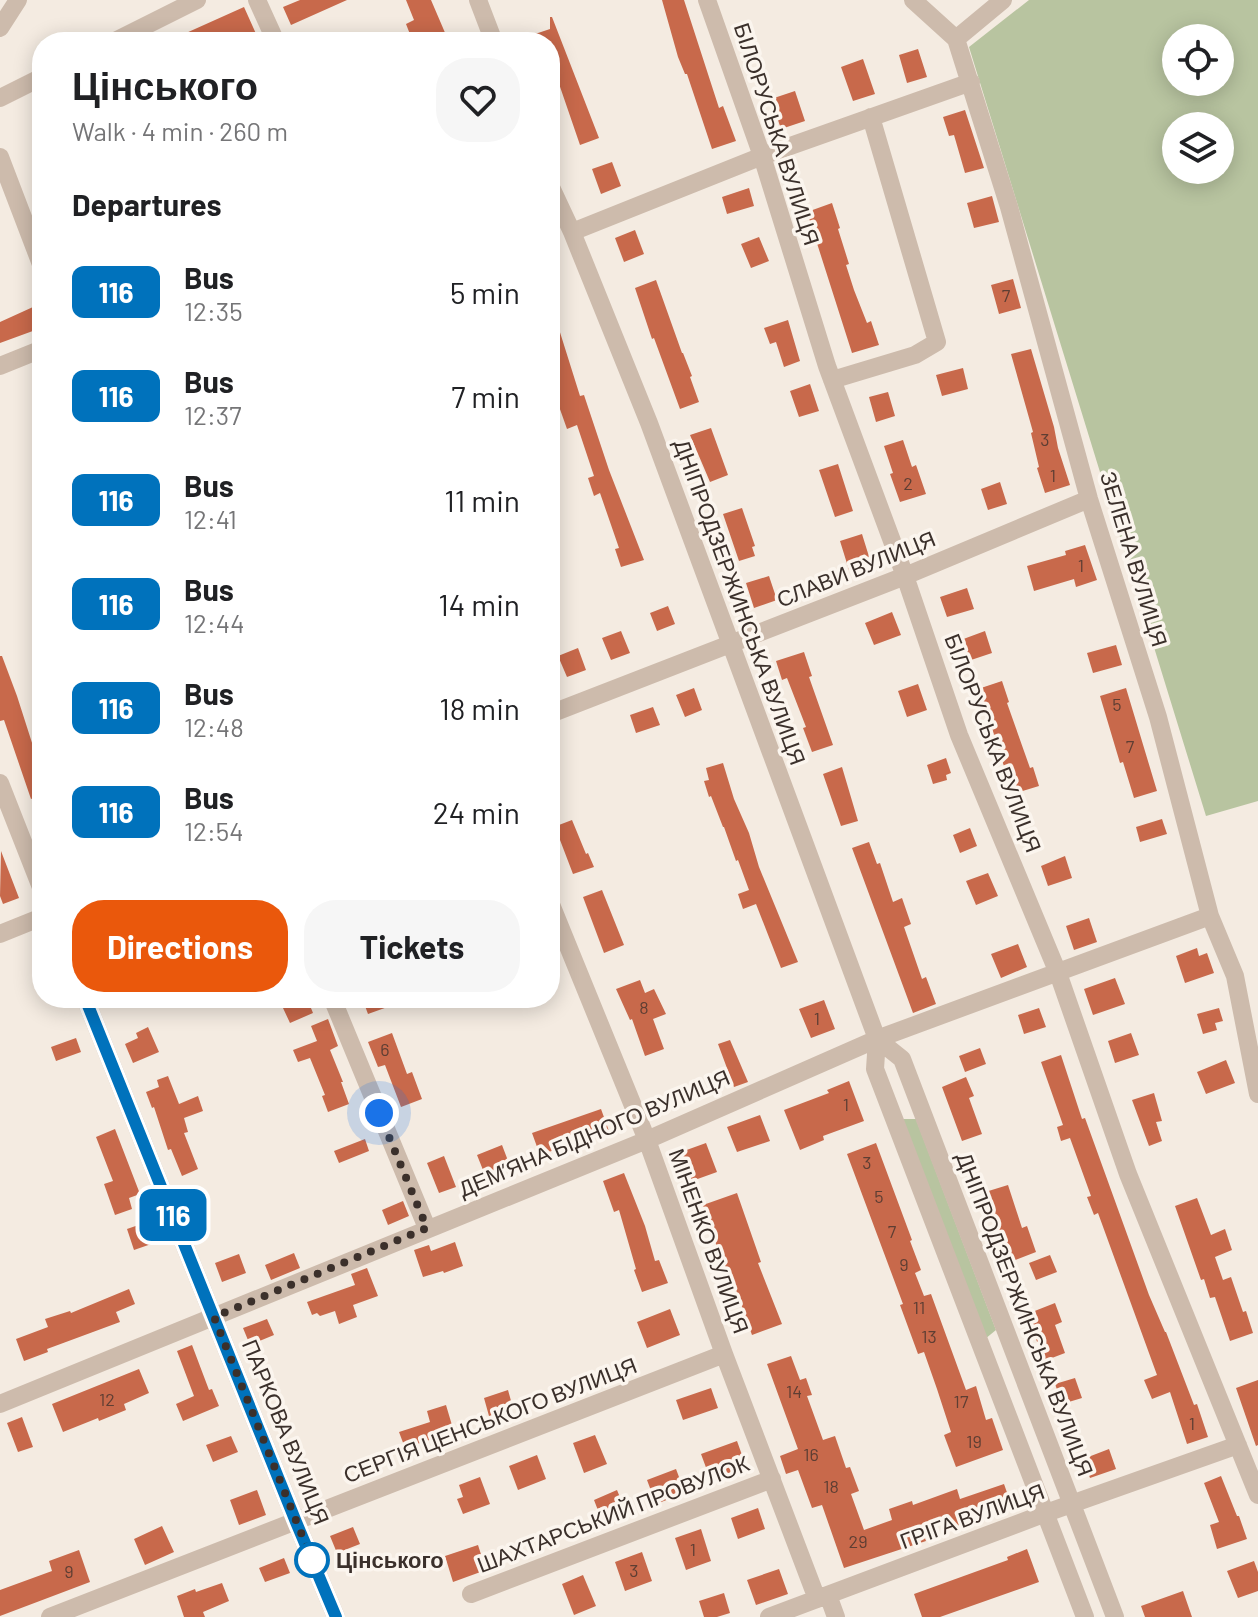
<!DOCTYPE html>
<meta charset="utf-8">
<style>
body{margin:0;font-family:Barlow,sans-serif;background:#f6f6f6;color:#202124;height:100vh;display:flex;flex-direction:column;font-size:30px;white-space:nowrap}
*{box-sizing:border-box;margin:0}
p{font-size:26px;color:#757577}
.icon{flex:none;width:44px;height:44px;fill:none;stroke:currentColor;stroke-width:2;stroke-linecap:round;stroke-linejoin:round}
.map{position:relative;flex:1;overflow:hidden}
.sheet{position:absolute;left:32px;top:32px;width:528px;height:976px;display:flex;flex-direction:column;background:#fff;border-radius:32px;box-shadow:0 4px 20px #0003}
.sheet>*{flex:none}
.badge{padding:0 16px;border-radius:12px;font-size:28px;line-height:52px}
.tools{position:absolute;left:1162px;top:24px;display:grid;gap:16px}
.tools a{display:grid;place-items:center;width:72px;height:72px;border-radius:50%;background:#fff;box-shadow:0 4px 20px #0003;font-size:40px}
.you{position:absolute;width:40px;height:40px;margin:-20px;border:6px solid #fff;border-radius:50%;background:#1a73e8;box-shadow:0 0 0 12px #1a73e833}
.map>.badge{position:absolute;translate:-50% -50%;box-shadow:0 0 0 4px #fff}
h2{padding:0 40px;font-size:30px;line-height:72px}
.round{display:grid;place-items:center;flex:none;width:84px;height:84px;border-radius:32px;background:#f6f6f6}
.head{display:flex;align-items:center;justify-content:space-between;height:136px;padding:0 40px}
h1{font-size:38px;font-weight:700;line-height:60px}
.button{display:flex;gap:16px;margin-top:auto;padding:16px 40px}
.button a{flex:1;height:92px;border-radius:32px;background:#ea580c;color:#fff;font-size:32px;font-weight:700;line-height:92px;text-align:center}
.button a+a{background:#f6f6f6;color:#202124}
ul{padding:0;list-style:none}
li{display:flex;align-items:center;gap:24px;height:104px;padding:0 40px}
li div{flex:1}
li b{display:block;font-size:30px}
li em{font-style:normal}
li .badge{min-width:88px;font-weight:700;text-align:center}
.map>svg:first-child{display:block}
.green{fill:#b8c4a0;fill-rule:evenodd}
.building{fill:#c8694b}
.lines{fill:none;stroke-linecap:round;stroke-linejoin:round}
.minor{stroke:#cdbbac;stroke-width:18}
.line-casing{stroke:#fff;stroke-width:18}
.line{stroke:#0072bc;stroke-width:12}
.walk{stroke:#3b302b;stroke-width:8;stroke-dasharray:0 14.4}
.stop-dot{fill:#fff;stroke:#0072bc;stroke-width:4}
.labels{text-anchor:middle;stroke-width:7;stroke-linejoin:round;paint-order:stroke}
.number-label{font-size:18px;fill:#5e3e33}
.street-label{font-size:22px;fill:#3b302b;stroke:#fbf5ee}
.stop-label{font-size:22px;font-weight:bold;fill:#3b302b;stroke:#fbf5ee;text-anchor:start}
</style>
<div class="map">
<svg width="1258" height="1617" viewBox="0 0 1258 1617">
<rect width="100%" height="100%" fill="#f4ebe1"/>
<path class="green" d="M1029,0H1258V801L1206,816L969,47ZM1176,38H1220V82H1176ZM1176,126H1220V170H1176Z
M903,1119H916L996,1330L985,1339Z"/>
<path class="building" d="M300,0H347L291,25L283,7Z
M406,0H431L446,35L430,42H413L406,24L414,20Z
M662,0H684L719,108L723,106L736,141L712,149L687,74H685L678,57Z
M244,7L257,36L244,42H166Z
M550,17H552L599,138L580,145L557,78L556,79L550,64V42H518L517,40L550,29Z
M918,49L927,77L907,83L899,55Z
M863,59L875,94L853,101L841,67Z
M795,91L805,121L781,129L771,99Z
M965,110L984,168L965,173L954,135L949,136L943,117Z
M612,162L621,186L601,194L592,169Z
M749,188L754,206L727,214L722,197Z
M992,196L999,222L974,228L967,203Z
M832,203L840,228L838,229L849,264L846,265L854,290L867,323L871,321L879,345L852,353L807,212Z
M635,230L644,254L624,262L615,238Z
M759,237L769,261L751,268L741,244Z
M1013,279L1021,308L999,314L991,285Z
M656,280L682,353H683L692,376L690,377L699,402L680,409L654,338L652,339L635,288Z
M33,307L41,328L0,343V322Z
M553,310L580,396L584,395L609,470L644,560L621,567L615,549L619,548L600,493L594,496L588,478L594,476L577,425L567,429L550,381V311Z
M788,320L800,361L784,367L776,342L770,344L764,328Z
M1031,349L1054,427L1058,448L1070,485L1045,493L1037,468L1039,467L1031,433L1033,432L1011,354Z
M963,368L968,389L942,396L936,375Z
M810,384L819,411L799,417L790,391Z
M888,392L895,416L876,422L869,397Z
M711,428L728,475L710,482L690,435Z
M903,440L912,467L916,465L926,494L900,502L890,474L893,473L884,446Z
M838,464L853,511L835,517L819,470Z
M1000,482L1007,504L988,510L981,489Z
M742,508L755,546L752,547L755,556L739,561L723,514Z
M862,534L871,563L849,570L840,541Z
M1085,545L1097,580L1076,587L1074,579L1034,591L1027,566L1066,555L1065,551Z
M769,576L777,600L754,608L746,583Z
M967,588L974,609L947,617L940,597Z
M668,606L675,624L657,631L650,613Z
M892,612L901,635L874,645L865,623Z
M621,631L630,653L611,660L602,638Z
M985,631L992,653L965,662L958,641Z
M1116,645L1122,665L1093,673L1087,653Z
M578,648L586,670L567,677L558,656Z
M804,652L812,676L809,677L833,745L812,752L803,728L806,727L787,678L782,680L776,661Z
M0,656H2L17,696L42,774V795L31,799L4,720L0,721Z
M1002,681L1009,702L1007,703L1030,768L1033,767L1039,786L1013,794L986,711L983,712L975,690Z
M918,684L927,710L907,717L898,691Z
M694,688L702,710L685,717L676,695Z
M1126,688L1157,791L1134,798L1123,762L1120,763L1100,696Z
M653,707L660,725L636,733L630,715Z
M946,758L951,773L946,775L947,780L933,784L927,765Z
M723,763L734,799L749,833L759,867L798,962L781,968L756,904L743,909L738,894L749,890L738,860L736,861L724,827H723L711,796L709,797L704,781L709,780L706,768Z
M842,767L858,821L841,826L823,774Z
M1162,819L1167,834L1140,842L1136,827Z
M572,820L586,854L588,853L594,867L573,874L560,840L557,842L551,828Z
M970,828L977,846L960,853L953,835Z
M869,842L877,864L880,863L893,902L902,898L911,924L904,927L922,979L926,977L936,1004L913,1013L852,848Z
M1,851L19,898L3,904L0,896Z
M1065,856L1072,878L1048,886L1041,866Z
M988,873L998,896L976,905L966,881Z
M602,890L624,945L604,953L583,897Z
M1089,918L1097,942L1074,950L1066,926Z
M1018,944L1027,967L1001,978L991,954Z
M1197,948L1199,956L1207,953L1214,973L1185,983L1176,956Z
M1115,978L1125,1004L1093,1015L1084,989Z
M640,980L645,993L654,989L666,1014L653,1019L664,1049L645,1056L632,1019L630,1020L616,989Z
M307,998L313,1013L290,1023L283,1008Z
M362,998H407V1000L368,1014Z
M824,1000L835,1029L811,1038L799,1009Z
M1039,1008L1046,1027L1024,1034L1018,1015Z
M1219,1008L1223,1021L1215,1023L1217,1030L1203,1034L1197,1014Z
M328,1019L338,1046L330,1050L343,1082H341L349,1104L328,1112L322,1096L325,1095L310,1058L298,1062L293,1050L317,1041L311,1026Z
M148,1027L159,1052L133,1063L125,1044L138,1038L136,1033Z
M392,1033L407,1074L412,1072L422,1099L401,1107L385,1065L378,1067L368,1042Z
M1131,1033L1139,1055L1115,1063L1108,1041Z
M76,1038L81,1052L56,1061L51,1047Z
M730,1040L748,1082L734,1087L718,1044Z
M980,1048L986,1064L965,1072L959,1056Z
M1061,1055L1082,1119L1085,1118L1149,1295L1165,1332H1166L1194,1405L1197,1404L1208,1437L1187,1444L1170,1392L1152,1399L1144,1380L1157,1375L1098,1213L1094,1215L1087,1197L1091,1196L1070,1138L1061,1141L1057,1127L1063,1125L1041,1062Z
M1226,1060L1235,1083L1206,1094L1197,1072Z
M168,1076L179,1104L198,1096L203,1111L184,1118L188,1132L184,1133L198,1169L182,1176L171,1149L168,1150L154,1107L152,1108L146,1092L159,1087L157,1080Z
M966,1077L974,1096L969,1098L982,1134L962,1141L942,1087Z
M849,1081L864,1121L823,1136L824,1140L800,1150L784,1110L829,1093L827,1090Z
M1154,1093L1162,1121L1156,1122L1162,1141L1149,1146L1132,1100Z
M601,1109L609,1131L540,1155L532,1133Z
M760,1115L770,1141L737,1152L727,1127Z
M115,1129L140,1194L129,1198L132,1209L115,1215L104,1184L113,1181L96,1137Z
M365,1139L369,1151L339,1163L334,1151Z
M706,1143L717,1172L692,1181L681,1152Z
M876,1143L912,1240L910,1241L921,1270L915,1273L924,1296L931,1294L966,1390L976,1386L986,1420L992,1418L1003,1450L956,1467L944,1435L951,1432L937,1389L924,1352L918,1354L900,1305L903,1304L847,1154Z
M502,1145L510,1166L485,1175L477,1155Z
M444,1156L456,1187L439,1193L427,1163Z
M624,1173L645,1226L655,1261L659,1260L668,1283L642,1292L634,1270L636,1269L619,1210L614,1212L603,1181Z
M1008,1185L1022,1228L1027,1226L1036,1252L1010,1262L995,1220L991,1221L982,1193Z
M737,1193L761,1262L758,1263L782,1324L752,1335L728,1267L724,1268L703,1205Z
M1197,1198L1211,1235L1225,1229L1232,1250L1215,1257L1223,1280L1231,1277L1243,1312L1246,1311L1253,1333L1230,1341L1215,1297L1210,1298L1204,1279L1201,1280L1175,1206Z
M403,1201L409,1216L388,1225L382,1210Z
M150,1221L157,1242L134,1250L127,1229Z
M455,1242L463,1266L444,1273L443,1271L423,1277L414,1250L429,1245L431,1251Z
M294,1253L300,1268L271,1280L265,1265Z
M239,1254L246,1273L222,1282L215,1263Z
M1050,1255L1057,1272L1036,1280L1029,1263Z
M367,1268L378,1296L353,1305L357,1317L339,1324L335,1311L320,1316L317,1313L312,1315L307,1302L355,1285L351,1274Z
M129,1289L135,1304L116,1312L120,1322L47,1349L48,1352L24,1361L16,1339L48,1327L45,1319L70,1311L71,1313Z
M1055,1303L1062,1322L1055,1325L1065,1353L1044,1361L1027,1314Z
M670,1309L680,1335L647,1348L637,1322Z
M267,1319L274,1335L250,1345L243,1328Z
M192,1345L209,1390L212,1389L219,1406L183,1421L176,1404L194,1396L177,1351Z
M791,1356L800,1380L806,1378L812,1395L807,1396L823,1440L835,1436L846,1468L850,1467L859,1491L851,1494L864,1530L892,1520L889,1509L912,1501L913,1505L957,1489L960,1499L1004,1484L1011,1504L967,1518L968,1522L949,1529L944,1517L920,1525L926,1541L844,1568L822,1505L812,1508L798,1470L786,1474L780,1456L798,1449L767,1364Z
M139,1369L149,1393L124,1404L126,1410L99,1421L98,1418L63,1432L52,1404Z
M1075,1378L1082,1398L1062,1404L1055,1384Z
M1258,1380V1445L1256,1446L1236,1388Z
M711,1388L718,1408L683,1420L676,1400Z
M508,1390L513,1408L489,1416L484,1398Z
M446,1405L454,1432L405,1448L399,1432L430,1422L427,1411Z
M22,1417L33,1447L18,1452L7,1423Z
M595,1435L607,1464L584,1473L573,1443Z
M231,1436L238,1452L213,1462L206,1445Z
M737,1441L747,1469L711,1481L701,1454Z
M1109,1449L1116,1469L1090,1478L1083,1459Z
M537,1455L546,1479L518,1490L509,1466Z
M676,1469L685,1493L656,1504L647,1480Z
M1221,1476L1237,1516H1239L1247,1539L1217,1549L1210,1525L1219,1522L1204,1483Z
M480,1477L490,1504L463,1514L457,1499L463,1497L459,1485Z
M257,1490L266,1515L239,1525L230,1500Z
M617,1490L628,1517L604,1526L594,1500Z
M758,1508L765,1529L738,1539L731,1518Z
M162,1526L174,1552L145,1565L134,1539Z
M353,1527L360,1544L337,1553L330,1536Z
M701,1529L711,1561L686,1570L675,1538Z
M478,1545L486,1570L453,1582L445,1556Z
M1027,1549L1039,1582L940,1617H922L914,1594L1008,1560L1007,1557Z
M79,1550L90,1582L0,1616V1590L52,1571L49,1561Z
M642,1552L652,1581L625,1591L615,1562Z
M284,1558L290,1573L265,1582L259,1568Z
M1254,1561L1258,1572V1591L1238,1598L1227,1571Z
M779,1569L788,1594L756,1605L747,1580Z
M583,1575L596,1606L574,1615L562,1584Z
M222,1583L229,1601L203,1612L205,1617H184L177,1596L195,1589L196,1592Z
M1183,1591L1192,1617H1145L1141,1606Z
M724,1593L730,1613L717,1617H704L699,1601Z"/>
<g class="lines">
<path class="minor" d="M257,0L276,42
M478,0L494,42
M707,0L762,156L827,366L905,576L959,735L1058,973L1128,1174L1258,1495
M913,0L956,39
M1003,0L956,39L1009,207L1089,499L1158,717L1210,916L1235,976L1258,1094
M0,28L18,0
M113,42L197,0
M0,98L42,77
M0,157L42,267
M550,185L572,232L649,423L877,1039L875,1069L1085,1617
M572,232L762,156L971,82
M0,366L42,349
M832,380L915,355L937,342L871,117
M550,714L905,576L1089,499
M0,783L42,890
M550,902L647,1140L724,1354L817,1599
M0,934L42,917
M85,998L296,1522L336,1617
M332,998L427,1228
M877,1039L902,1059L1115,1617
M0,1404L647,1140L877,1039L1210,916
M471,1594L772,1479
M828,1595L836,1617
M50,1617L724,1354
M769,1617L1046,1513L1238,1445"/>
</g>
<g class="lines">
<defs>
<path id="line" d="M85,998L296,1522L336,1617"/>
</defs>
<use href="#line" class="line-casing"/>
<use href="#line" class="line"/>
<path class="walk" d="M312,1560L214,1317L427,1228L379,1113"/>
</g>
<circle class="stop-dot" cx="312" cy="1560" r="16"/>
<g class="labels">
<g class="number-label">
<text x="1006" y="302">7</text>
<text x="1045" y="446">3</text>
<text x="1053" y="482">1</text>
<text x="908" y="490">2</text>
<text x="1081" y="572">1</text>
<text x="1117" y="711">5</text>
<text x="1130" y="753">7</text>
<text x="644" y="1014">8</text>
<text x="817" y="1025">1</text>
<text x="385" y="1056">6</text>
<text x="846" y="1111">1</text>
<text x="867" y="1169">3</text>
<text x="879" y="1203">5</text>
<text x="892" y="1238">7</text>
<text x="904" y="1271">9</text>
<text x="919" y="1314">11</text>
<text x="929" y="1343">13</text>
<text x="794" y="1398">14</text>
<text x="107" y="1406">12</text>
<text x="961" y="1408">17</text>
<text x="1192" y="1430">1</text>
<text x="974" y="1448">19</text>
<text x="811" y="1461">16</text>
<text x="831" y="1493">18</text>
<text x="858" y="1548">29</text>
<text x="693" y="1556">1</text>
<text x="634" y="1577">3</text>
<text x="69" y="1578">9</text>
</g>
<g class="street-label">
<text transform="translate(777 134) rotate(72)" y="8">БІЛОРУСЬКА ВУЛИЦЯ</text>
<text transform="translate(1134 559) rotate(73)" y="8">ЗЕЛЕНА ВУЛИЦЯ</text>
<text transform="translate(856 569) rotate(-22)" y="8">СЛАВИ ВУЛИЦЯ</text>
<text transform="translate(740 602) rotate(70)" y="8">ДНІПРОДЗЕРЖИНСЬКА ВУЛИЦЯ</text>
<text transform="translate(993 743) rotate(69)" y="8">БІЛОРУСЬКА ВУЛИЦЯ</text>
<text transform="translate(594 1133) rotate(-23)" y="8">ДЕМ’ЯНА БІДНОГО ВУЛИЦЯ</text>
<text transform="translate(709 1241) rotate(70)" y="8">МІНЕНКО ВУЛИЦЯ</text>
<text transform="translate(1025 1314) rotate(69)" y="8">ДНІПРОДЗЕРЖИНСЬКА ВУЛИЦЯ</text>
<text transform="translate(490 1420) rotate(-21)" y="8">СЕРГІЯ ЦЕНСЬКОГО ВУЛИЦЯ</text>
<text transform="translate(286 1432) rotate(68)" y="8">ПАРКОВА ВУЛИЦЯ</text>
<text transform="translate(613 1514) rotate(-21)" y="8">ШАХТАРСЬКИЙ ПРОВУЛОК</text>
<text transform="translate(972 1516) rotate(-20)" y="8">ГРІГА ВУЛИЦЯ</text>
</g>
<g class="stop-label">
<text x="336" y="1568">Цінського</text>
</g>
</g>
</svg>
<div class="tools">
<a><svg class="icon" aria-label="locate" viewBox="0 0 24 24"><circle cx="12" cy="12" r="6"/><path d="M12 2v4M12 18v4M2 12h4M18 12h4"/></svg></a>
<a><svg class="icon" aria-label="layers" viewBox="0 0 24 24"><path d="M12 4l9 5-9 5-9-5zM3 14l9 5 9-5"/></svg></a>
</div>
<div class="you" style="left:379px;top:1113px"></div>
<b class="badge" style="left:173px;top:1215px;background:#0072bc;color:#fff">116</b>
<section class="sheet">
<div class="head"><div><h1>Цінського</h1><p>Walk · 4 min · 260 m</p></div><a class="round"><svg class="icon" aria-label="heart" viewBox="0 0 24 24"><path d="M12 20l-8-8c-3-5 5-10 8-4 3-6 11-1 8 4z"/></svg></a></div>
<h2>Departures</h2>
<ul>
<li><span class="badge" style="background:#0072bc;color:#fff">116</span><div><b>Bus</b><p>12:35</p></div><em>5 min</em></li>
<li><span class="badge" style="background:#0072bc;color:#fff">116</span><div><b>Bus</b><p>12:37</p></div><em>7 min</em></li>
<li><span class="badge" style="background:#0072bc;color:#fff">116</span><div><b>Bus</b><p>12:41</p></div><em>11 min</em></li>
<li><span class="badge" style="background:#0072bc;color:#fff">116</span><div><b>Bus</b><p>12:44</p></div><em>14 min</em></li>
<li><span class="badge" style="background:#0072bc;color:#fff">116</span><div><b>Bus</b><p>12:48</p></div><em>18 min</em></li>
<li><span class="badge" style="background:#0072bc;color:#fff">116</span><div><b>Bus</b><p>12:54</p></div><em>24 min</em></li>
</ul>
<div class="button"><a>Directions</a><a>Tickets</a></div>
</section>
</div>
